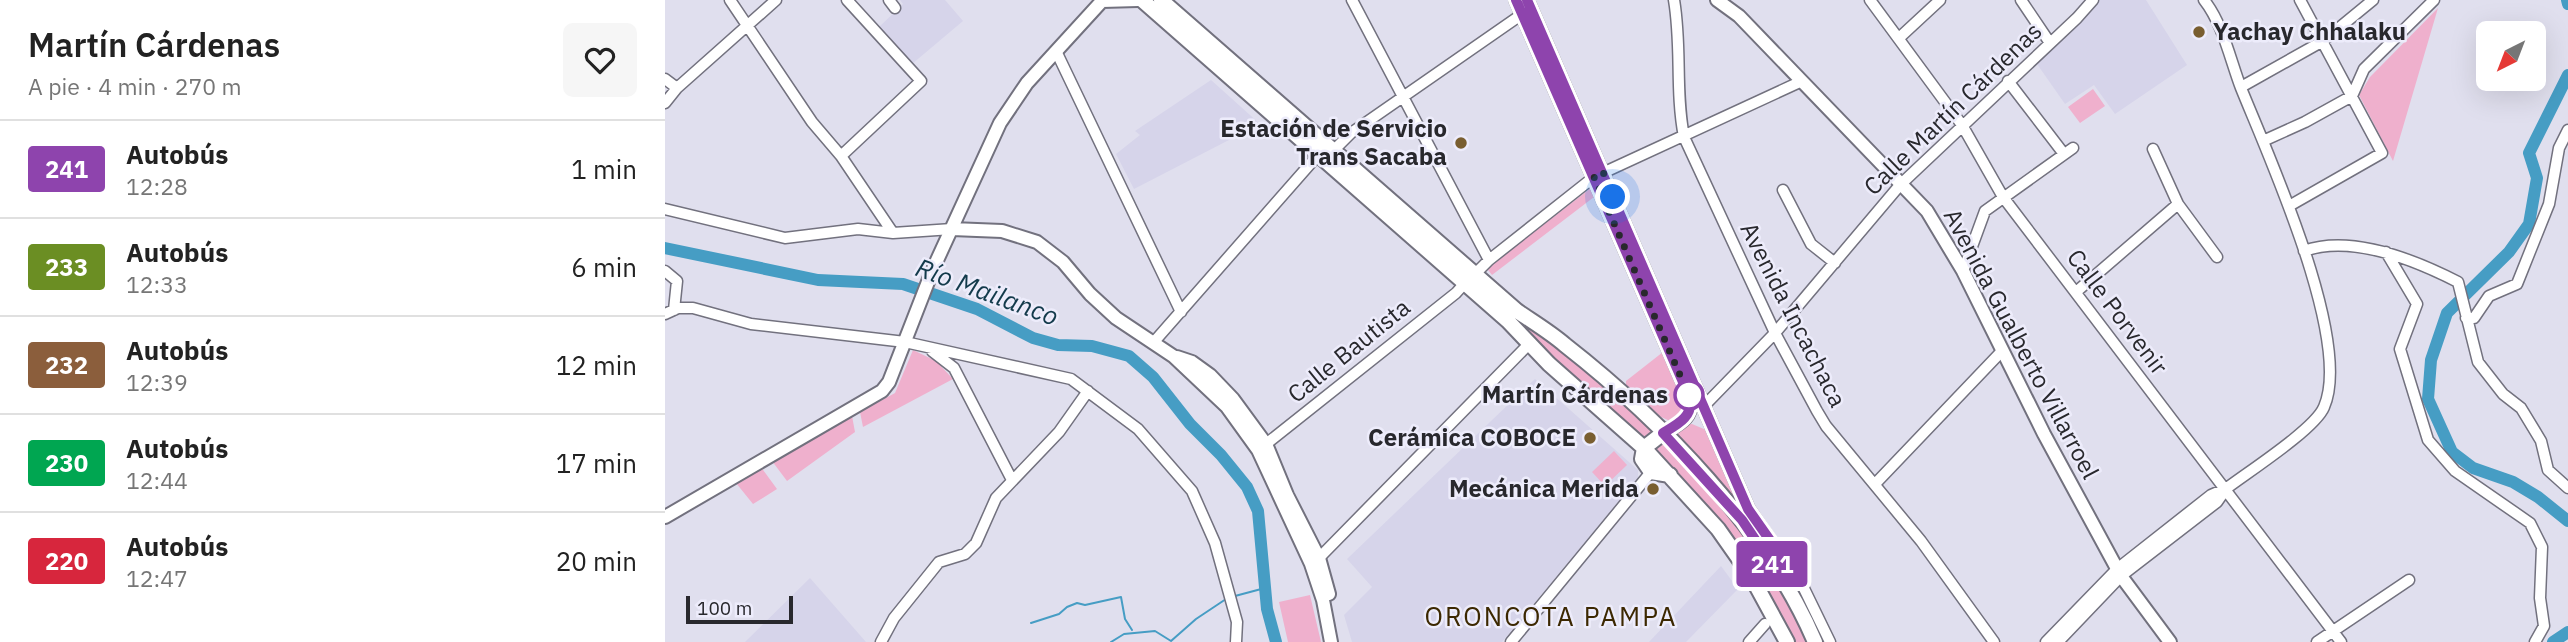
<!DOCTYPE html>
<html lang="es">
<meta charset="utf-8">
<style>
body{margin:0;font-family:"IBM Plex Sans",sans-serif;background:#f6f6f6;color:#222;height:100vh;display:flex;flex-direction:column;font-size:26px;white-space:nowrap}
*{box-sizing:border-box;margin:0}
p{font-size:23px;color:#767676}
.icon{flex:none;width:38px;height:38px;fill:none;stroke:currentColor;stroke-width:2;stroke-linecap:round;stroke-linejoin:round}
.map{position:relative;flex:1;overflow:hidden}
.details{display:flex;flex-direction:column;background:#fff;width:665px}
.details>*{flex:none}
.badge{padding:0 14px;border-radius:5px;font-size:24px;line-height:46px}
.needle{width:46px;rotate:222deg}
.buttons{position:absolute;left:1811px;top:21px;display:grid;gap:14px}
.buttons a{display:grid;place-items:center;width:70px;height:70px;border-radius:10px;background:#fff;box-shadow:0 7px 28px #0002;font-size:35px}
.scale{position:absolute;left:21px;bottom:18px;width:107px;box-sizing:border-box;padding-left:7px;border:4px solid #28282d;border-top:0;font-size:19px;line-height:24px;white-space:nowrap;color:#28282d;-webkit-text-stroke:5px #edecfb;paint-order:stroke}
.you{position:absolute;width:35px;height:35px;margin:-18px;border:5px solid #fff;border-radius:50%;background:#1a73e8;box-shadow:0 0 0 10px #1a73e833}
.map>.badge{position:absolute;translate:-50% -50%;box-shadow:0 0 0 4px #fff}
.round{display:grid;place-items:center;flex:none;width:74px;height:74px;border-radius:10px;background:#f6f6f6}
.head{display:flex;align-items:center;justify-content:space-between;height:119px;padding:0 28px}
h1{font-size:33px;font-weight:600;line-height:52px}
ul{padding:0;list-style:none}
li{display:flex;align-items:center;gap:21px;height:98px;padding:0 28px;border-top:2px solid #e0e0e0}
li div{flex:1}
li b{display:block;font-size:26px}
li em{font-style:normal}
li .badge{min-width:77px;font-weight:700;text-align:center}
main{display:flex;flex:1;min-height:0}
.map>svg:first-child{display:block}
.built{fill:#d6d4ea}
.green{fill:#efb0cd}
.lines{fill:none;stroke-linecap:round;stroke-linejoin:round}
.stream{stroke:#469dc4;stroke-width:2}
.river{stroke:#469dc4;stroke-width:12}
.minor-casing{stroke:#72717e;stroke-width:13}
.major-casing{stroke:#72717e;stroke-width:16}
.highway-casing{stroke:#72717e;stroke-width:18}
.minor{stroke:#fff;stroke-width:10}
.major{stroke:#fff;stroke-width:12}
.highway{stroke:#fff;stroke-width:14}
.line-casing{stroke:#fff;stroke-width:16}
.line{stroke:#8e44ad;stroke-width:10}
.walk{stroke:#28282d;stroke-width:7;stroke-dasharray:0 12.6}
.poi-dot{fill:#795e30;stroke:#edecfb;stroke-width:2.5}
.stop-dot{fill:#fff;stroke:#8e44ad;stroke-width:3.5}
.labels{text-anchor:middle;stroke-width:5;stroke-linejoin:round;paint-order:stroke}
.poi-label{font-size:24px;font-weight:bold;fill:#28282d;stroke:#edecfb;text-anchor:end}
.street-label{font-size:24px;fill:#28282d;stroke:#edecfb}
.stop-label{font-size:24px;font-weight:bold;fill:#28282d;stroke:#edecfb;text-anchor:end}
.water-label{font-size:26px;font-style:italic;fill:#133a4b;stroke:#edecfb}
.neighbourhood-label{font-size:26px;letter-spacing:2px;fill:#3c2801;stroke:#edecfb}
</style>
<main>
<section class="details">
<div class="head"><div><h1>Martín Cárdenas</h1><p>A pie · 4 min · 270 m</p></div><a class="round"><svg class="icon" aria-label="heart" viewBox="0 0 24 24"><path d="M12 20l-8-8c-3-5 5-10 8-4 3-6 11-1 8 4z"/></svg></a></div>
<ul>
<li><span class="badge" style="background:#8e44ad;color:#fff">241</span><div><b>Autobús</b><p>12:28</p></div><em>1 min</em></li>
<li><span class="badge" style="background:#6b8e23;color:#fff">233</span><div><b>Autobús</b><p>12:33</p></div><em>6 min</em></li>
<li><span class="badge" style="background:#8b5e3c;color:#fff">232</span><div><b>Autobús</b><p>12:39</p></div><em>12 min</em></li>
<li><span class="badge" style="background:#00a651;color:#fff">230</span><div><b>Autobús</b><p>12:44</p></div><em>17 min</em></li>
<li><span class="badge" style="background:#d7263d;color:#fff">220</span><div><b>Autobús</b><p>12:47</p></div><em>20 min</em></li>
</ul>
</section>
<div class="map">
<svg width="1903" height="642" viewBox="0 0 1903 642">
<rect width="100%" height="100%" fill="#e0dfee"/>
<path class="built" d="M235,0H280L298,21L247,64L213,28L238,4Z
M1435,0H1481L1522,65L1450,114L1429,85L1400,104L1372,64Z
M546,80L595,124L469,189L451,154L475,135L470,131Z
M870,379L973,470V478L837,642H687L679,615L707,587L682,559Z
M1056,566L1073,589L1021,642H984Z
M145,578L201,642H80Z"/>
<path class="green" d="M1773,8L1728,161L1694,95L1705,77Z
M1428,89L1440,106L1415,123L1403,107Z
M926,188L929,197L827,275L823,270L827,264Z
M848,314L898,349L992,431L979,441L891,365L846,317Z
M248,350L271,361L288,379L198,427L195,412L230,393Z
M998,352L1020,402L1016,413L1005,421L994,416L961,387V381Z
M187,416L190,432L122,481L107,461Z
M1027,424L1046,432L1085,523L1006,433L1020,425Z
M994,442L999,444L1050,494L1110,576L1105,580L1094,576L1070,541L984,447Z
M949,451L962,465L940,486L927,472Z
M96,467L112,489L88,504L71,483Z
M1115,584L1145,642H1130L1097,587Z
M645,595L656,642H623L614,602Z"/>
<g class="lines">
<path class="stream" d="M570,596L600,588
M366,623L394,614L402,607L412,603L420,605L456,597L460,619L467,630
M446,642L459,634L490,631L506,641L531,619L561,599"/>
<path class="river" d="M1902,0L1903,4
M1903,75L1864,153L1872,178L1864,224L1844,252L1782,313L1766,360L1763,399L1787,452L1808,468L1848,482L1873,497L1903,521
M0,248L153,280L238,284L312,309L368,338L393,345L427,346L464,356L488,377L525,424L556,455L582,487L593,511L602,609L611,642
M1888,642L1903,632"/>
<defs>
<path id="minor" d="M65,0L147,122L176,156L228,233
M224,0L230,8
M687,0L824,260
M1009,0C1017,47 1010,90 1019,137L1110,333L1152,411L1161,426L1256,541L1329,642
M1205,0L1297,125L1338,197L1676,642
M1356,0L1385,43
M1234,38L1275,0
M391,51L516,312
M0,79L12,88
M1343,81L1399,154
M1576,87L1658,41L1708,0
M0,103L12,88L111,0
M1598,141L1640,122L1687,96L1699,69L1769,0
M1488,149L1513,204L1552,257
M668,151L686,133L863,10
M176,156L256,81L182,0
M1118,190L1146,244L1170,263
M1624,206L1717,153L1635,0
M0,209L120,238L193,229L228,233L287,229
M1639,251C1686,234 1750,260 1793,282L1813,362L1838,394L1856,408L1876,441L1883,470L1903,488
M1721,252L1752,304L1735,349L1763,440L1790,471L1865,523L1877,547L1875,598L1879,626L1870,642
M0,271L12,281L9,310
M1298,271L1320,211L1408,148
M810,274L824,260L929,177L1137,81
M1411,292L1513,204
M0,314L13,308H28L86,324L240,342L406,379L473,429L527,491L550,543L572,622L571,642
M1801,318H1809L1824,296L1852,284L1884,204L1894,148L1903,130
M488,343L653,155
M267,351L289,368L347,480
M1039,406L1110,333L1235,185L1412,18L1428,0
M596,448L791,293L800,283
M1210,484L1337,351
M654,558L864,344
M1116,577L1131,572L1165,642
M216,642L229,618L274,562L300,554L311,543L331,498L394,432L423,391
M846,642L986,472
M1084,642L1100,624
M1381,642L1452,569L1546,495L1562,488C1583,472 1650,429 1659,407C1688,341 1603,155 1576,88C1565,59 1558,24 1539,0
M1393,642L1456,576L1552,502L1561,489
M1652,642L1744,580"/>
<path id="major" d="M851,0L1025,398C1029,418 1013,424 998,433
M862,0L1083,509L1120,563L1116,577
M1052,0L1074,16L1262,211L1298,271L1379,434L1456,576L1505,642
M287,229L337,231L372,242L398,262L425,294L451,318L508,356L562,407L593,450L646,564L658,600L666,642
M512,357L527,362L545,375L568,399L601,444L622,495L654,558L664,594
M0,517L217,391L224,382L268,269L335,123L362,83L437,1L473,0"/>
<path id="highway" d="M477,0L843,321L884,364L979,448L1053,529L1086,576L1122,642
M496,0L852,311C868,322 885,332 900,345C996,420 1102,529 1150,642
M998,433L979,448L977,459L986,472L1005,475"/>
</defs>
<use href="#minor" class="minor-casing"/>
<use href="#major" class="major-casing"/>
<use href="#highway" class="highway-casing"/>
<use href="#minor" class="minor"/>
<use href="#major" class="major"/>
<use href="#highway" class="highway"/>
</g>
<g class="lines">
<defs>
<path id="line" d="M851,0L1025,398C1028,417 1013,424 998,433L1077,520L1116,578L1121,563L1083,509L862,0"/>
</defs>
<use href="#line" class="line-casing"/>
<use href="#line" class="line"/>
<path class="walk" d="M948,197L938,172L929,177L1025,398L1024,395"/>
</g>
<g class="poi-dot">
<circle cx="1534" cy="32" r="7"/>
<circle cx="796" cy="143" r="7"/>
<circle cx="925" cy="438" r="7"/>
<circle cx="988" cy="489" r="7"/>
</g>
<circle class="stop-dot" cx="1024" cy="395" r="14"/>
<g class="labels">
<g class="poi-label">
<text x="1548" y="40" text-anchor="start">Yachay Chhalaku</text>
<text x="782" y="137">Estación de Servicio<tspan x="782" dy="28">Trans Sacaba</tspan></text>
<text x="911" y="446">Cerámica COBOCE</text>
<text x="974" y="497">Mecánica Merida</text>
</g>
<g class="street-label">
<text transform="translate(1288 109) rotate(-44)" y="8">Calle Martín Cárdenas</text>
<text transform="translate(1452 312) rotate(53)" y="8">Calle Porvenir</text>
<text transform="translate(1128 315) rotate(63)" y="8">Avenida Incachaca</text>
<text transform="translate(1356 344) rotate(62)" y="8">Avenida Gualberto Villarroel</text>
<text transform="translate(684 351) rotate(-39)" y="8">Calle Bautista</text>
</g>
<g class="stop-label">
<text x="1003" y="403">Martín Cárdenas</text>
</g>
<g class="water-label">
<text transform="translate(322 292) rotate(20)" y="9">Río Mailanco</text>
</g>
<g class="neighbourhood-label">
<text x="886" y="626">ORONCOTA PAMPA</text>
</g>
</g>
</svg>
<div class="buttons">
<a><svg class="needle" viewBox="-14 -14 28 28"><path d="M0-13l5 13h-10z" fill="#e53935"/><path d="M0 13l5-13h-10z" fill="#767676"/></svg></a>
</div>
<div class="scale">100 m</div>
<div class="you" style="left:948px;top:197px"></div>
<b class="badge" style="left:1107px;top:564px;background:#8e44ad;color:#fff">241</b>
</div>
</main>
